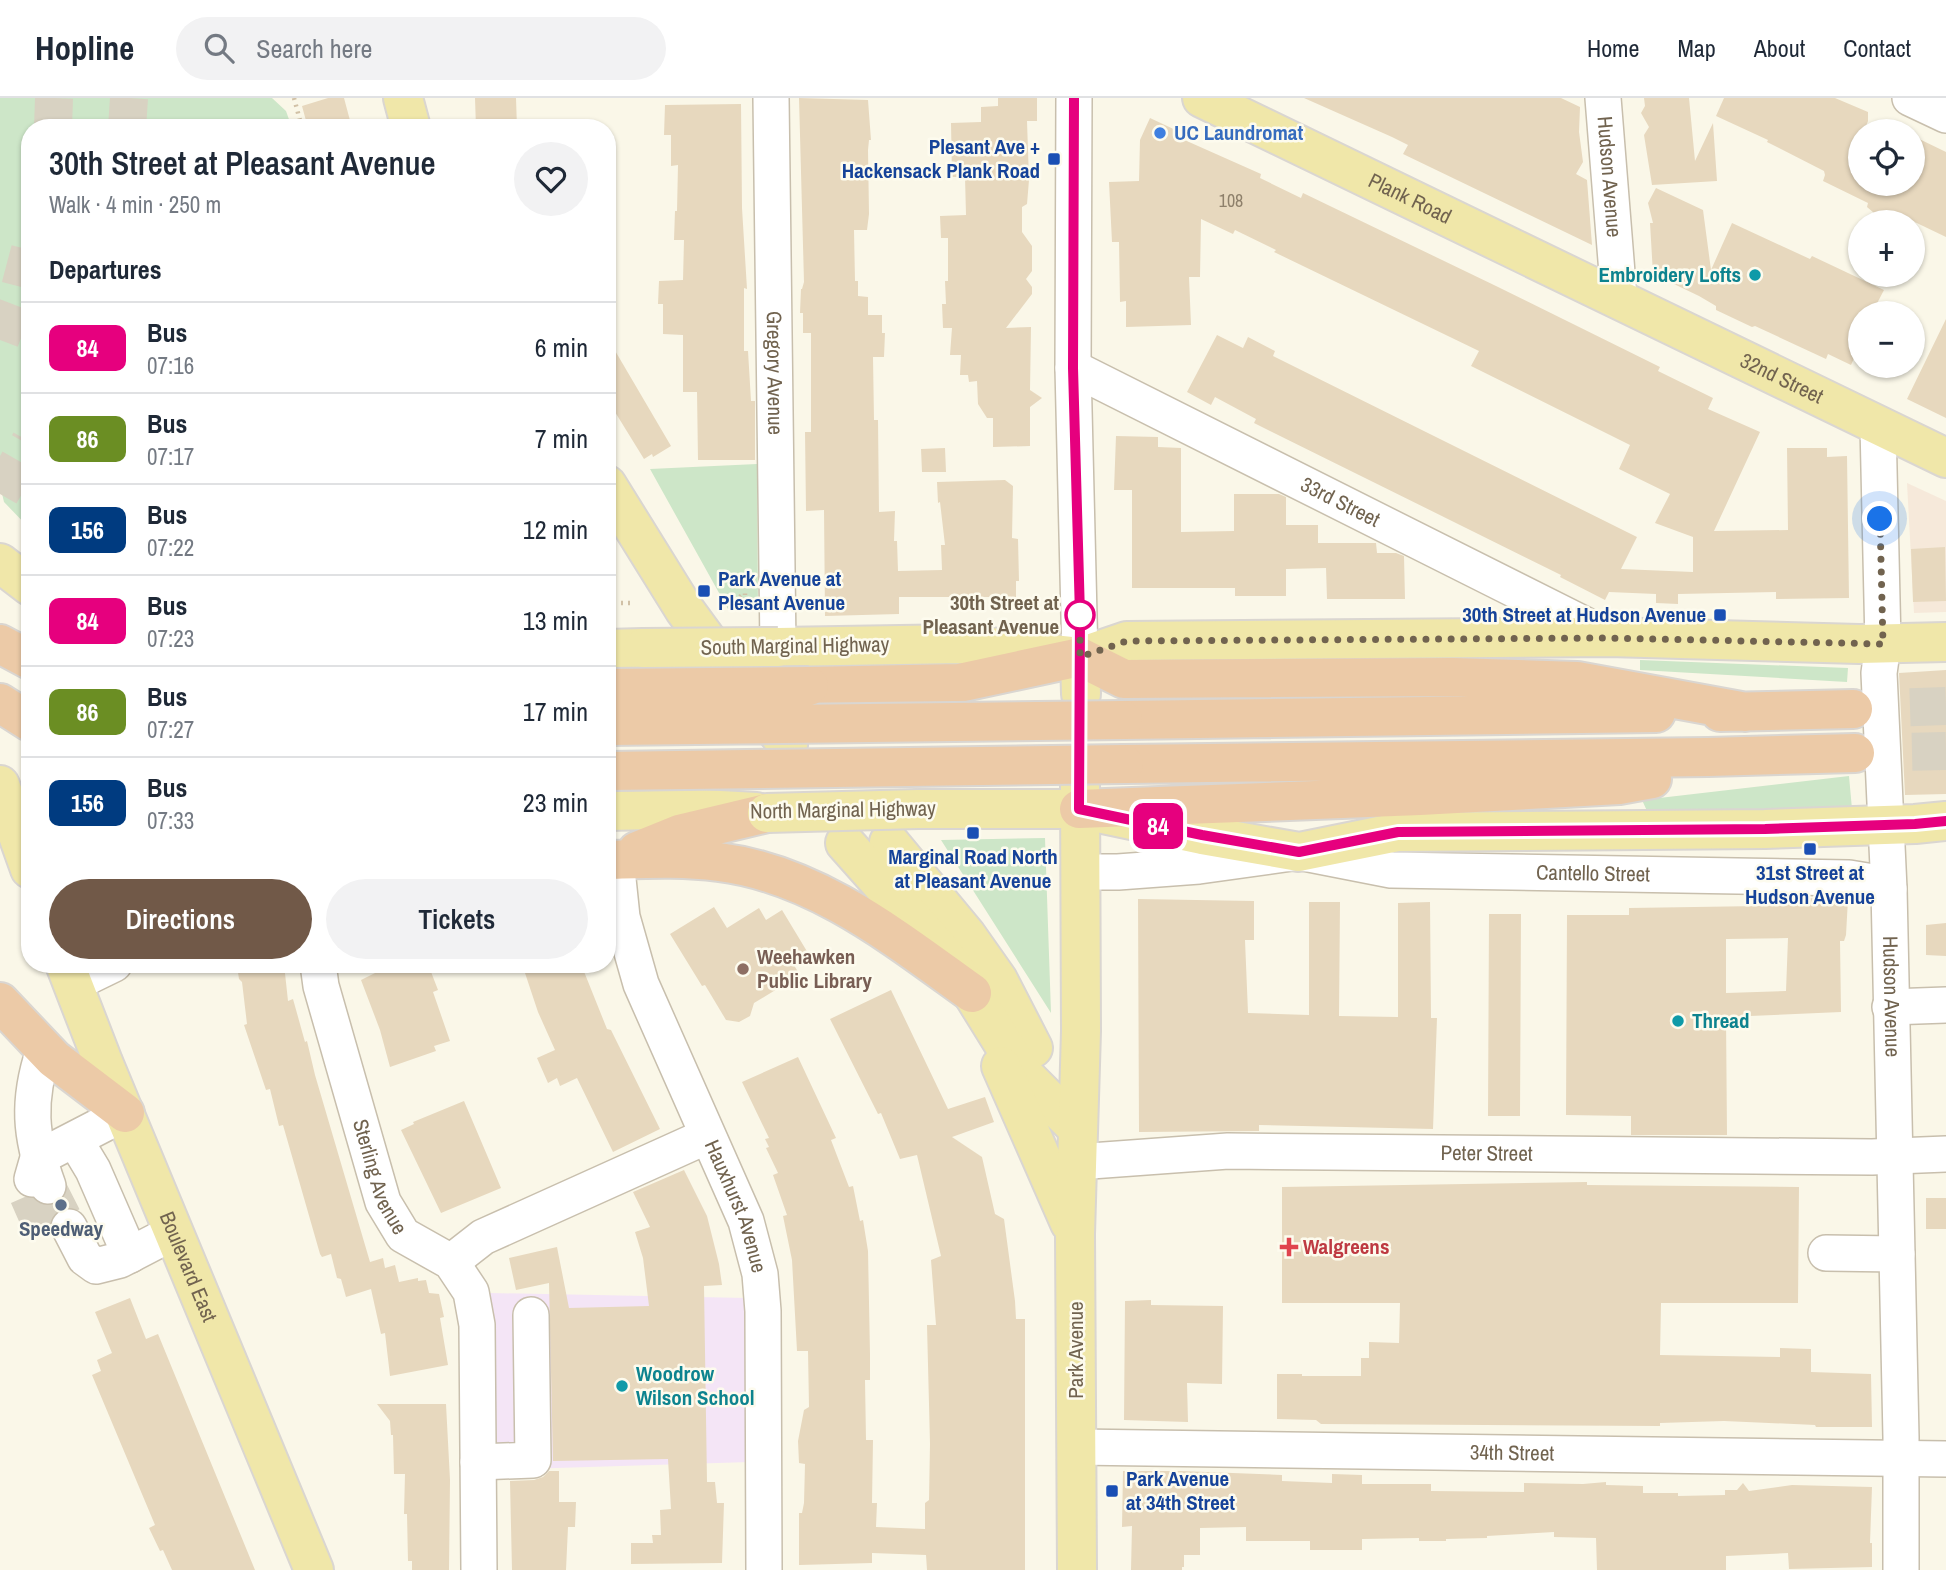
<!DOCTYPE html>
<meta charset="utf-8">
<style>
body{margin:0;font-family:"Archivo Narrow",sans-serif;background:#f2f2f3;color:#1f2937;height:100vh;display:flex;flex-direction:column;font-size:26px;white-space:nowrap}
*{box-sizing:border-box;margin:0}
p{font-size:23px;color:#747a83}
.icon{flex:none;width:38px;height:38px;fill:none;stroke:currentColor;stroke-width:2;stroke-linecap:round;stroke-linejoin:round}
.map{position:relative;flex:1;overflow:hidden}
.sheet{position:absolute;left:21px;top:21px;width:595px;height:854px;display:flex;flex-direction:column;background:#fff;border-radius:28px;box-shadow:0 2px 5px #0004}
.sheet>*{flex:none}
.badge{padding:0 14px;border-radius:10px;font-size:24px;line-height:46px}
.buttons{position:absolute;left:1848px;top:21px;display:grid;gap:14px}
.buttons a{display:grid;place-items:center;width:77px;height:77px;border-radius:50%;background:#fff;box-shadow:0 2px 5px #0004;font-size:35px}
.you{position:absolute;width:35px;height:35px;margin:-18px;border:5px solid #fff;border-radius:50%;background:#1a73e8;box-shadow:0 0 0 10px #1a73e833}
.map>.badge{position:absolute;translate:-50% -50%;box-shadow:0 0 0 4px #fff}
h2{padding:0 28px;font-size:26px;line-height:63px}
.round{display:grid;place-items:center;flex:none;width:74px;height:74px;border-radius:37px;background:#f2f2f3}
.overview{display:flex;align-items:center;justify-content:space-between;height:119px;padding:0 28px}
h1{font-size:33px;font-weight:600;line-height:52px}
.cta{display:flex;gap:14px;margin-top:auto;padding:14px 28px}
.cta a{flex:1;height:80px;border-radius:42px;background:#715948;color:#fff;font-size:28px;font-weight:600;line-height:80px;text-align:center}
.cta a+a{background:#f2f2f3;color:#1f2937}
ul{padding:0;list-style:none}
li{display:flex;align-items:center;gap:21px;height:91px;padding:0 28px;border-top:2px solid #e0e1e3}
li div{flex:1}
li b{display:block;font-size:26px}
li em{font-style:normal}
li .badge{min-width:77px;font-weight:700;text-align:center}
header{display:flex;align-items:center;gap:42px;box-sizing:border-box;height:98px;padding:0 35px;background:#fff;border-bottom:2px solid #e0e1e3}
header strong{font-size:33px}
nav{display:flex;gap:38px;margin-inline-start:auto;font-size:24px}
.search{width:490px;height:63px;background:#f2f2f3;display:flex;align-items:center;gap:18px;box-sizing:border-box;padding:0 24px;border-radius:38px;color:#747a83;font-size:26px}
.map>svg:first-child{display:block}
.commercial{fill:#f6e9da}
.education{fill:#f4e5f6}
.green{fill:#cde6c8}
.building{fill:#e7d8be;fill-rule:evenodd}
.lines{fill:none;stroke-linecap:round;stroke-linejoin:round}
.minor-tunnel{stroke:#d8d2c2;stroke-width:35;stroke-dasharray:35 18;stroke-linecap:butt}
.highway-tunnel{stroke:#d8d2c2;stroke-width:38;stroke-dasharray:38 19;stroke-linecap:butt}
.minor-casing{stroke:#c8bfad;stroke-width:38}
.major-casing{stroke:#dad6d1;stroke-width:42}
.highway-casing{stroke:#dad6d1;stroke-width:42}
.path{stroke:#d1c1a6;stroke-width:4.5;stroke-dasharray:2 5;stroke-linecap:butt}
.minor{stroke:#fff;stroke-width:35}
.major{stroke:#f0e7a9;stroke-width:38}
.highway{stroke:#eccaa7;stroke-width:38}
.major-bridge-casing{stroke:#dad6d1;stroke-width:42;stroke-linecap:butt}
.highway-bridge-casing{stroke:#dad6d1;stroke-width:42;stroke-linecap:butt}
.major-bridge{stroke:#f0e7a9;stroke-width:38}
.highway-bridge{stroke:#eccaa7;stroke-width:38}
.line-casing{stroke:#fff;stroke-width:16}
.line{stroke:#e6007e;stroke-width:10}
.walk{stroke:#71634f;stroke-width:7;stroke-dasharray:0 12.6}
.shop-dot{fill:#3f7fe0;stroke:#fdfbee;stroke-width:2.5}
.transit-dot{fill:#1a4fb4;stroke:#fdfbee;stroke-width:2.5}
.culture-dot{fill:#0f9aa8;stroke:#fdfbee;stroke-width:2.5}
.stop-dot{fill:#fff;stroke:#e6007e;stroke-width:3.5}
.education-dot{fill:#8d6e63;stroke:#fdfbee;stroke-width:2.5}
.service-dot{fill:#5c6f8a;stroke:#fdfbee;stroke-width:2.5}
.health-dot{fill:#e0444e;stroke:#fdfbee;stroke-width:2.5}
.labels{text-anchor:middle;stroke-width:5;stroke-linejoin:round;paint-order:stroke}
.number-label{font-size:18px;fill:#8e806b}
.shop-label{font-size:21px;font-weight:bold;fill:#366cbe;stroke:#fdfbee;text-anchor:start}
.transit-label{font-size:21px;font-weight:bold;fill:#164399;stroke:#fdfbee;text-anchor:end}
.street-label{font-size:21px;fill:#71634f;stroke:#fdfbee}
.culture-label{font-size:21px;font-weight:bold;fill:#0d838f;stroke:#fdfbee;text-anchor:start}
.stop-label{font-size:21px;font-weight:bold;fill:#71634f;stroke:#fdfbee;text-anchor:end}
.education-label{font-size:21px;font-weight:bold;fill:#785e54;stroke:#fdfbee;text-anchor:start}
.service-label{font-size:21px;font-weight:bold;fill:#4e5e75;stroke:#fdfbee}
.health-label{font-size:21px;font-weight:bold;fill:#be3a42;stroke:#fdfbee;text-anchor:start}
</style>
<header>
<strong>Hopline</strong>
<div class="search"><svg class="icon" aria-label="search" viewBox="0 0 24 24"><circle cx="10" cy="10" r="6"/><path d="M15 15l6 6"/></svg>Search here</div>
<nav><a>Home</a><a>Map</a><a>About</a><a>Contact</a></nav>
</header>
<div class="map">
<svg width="1946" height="1472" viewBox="0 0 1946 1472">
<rect width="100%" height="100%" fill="#faf7e8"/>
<path class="commercial" d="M1907,385L1946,403V514L1914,515Z"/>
<path class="education" d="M490,1195L747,1200L750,1364L495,1372Z"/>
<path class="green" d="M0,0H272L286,13L292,30H30V431L4,404L0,387Z
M757,366L758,509L728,511L650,371Z
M1640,562L1848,570L1847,584L1640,572Z
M1849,678L1852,711L1647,713L1642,702Z
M1045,740L1051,915L941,742Z"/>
<path class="building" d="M328,0H344L352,30H308L302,8Z
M475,0H516L517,30H476Z
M799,0L868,2L871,42H869L868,52L869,116L867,132H854L855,183H858V198L868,199V217H882V235H885L884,259H873L874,322H878L879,414L895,413L894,443H897L898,473L942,472L941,447H945L940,404L938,405L937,384L1005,382L1013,388L1012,440L1018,441L1019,483H1016V499H899V516L825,518L824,412L806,413L805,334H811V235H803V215H800L801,191H802L804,184Z
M998,0H1037V23H1027L1029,82L1027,106L1022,109V134L1032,148V173L1026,181L1032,189V196L1006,230L1031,229L1030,292L1042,300L1030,309V348L993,349V320H987L978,306L977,283L969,284L968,277H960L961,257H950L952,230H943L942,206H946L945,183H948V140H941L940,118L966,117L965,79H952L951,25L981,24V9L998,8Z
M1304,0H1561L1580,9L1579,34L1583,64L1576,76L1587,82L1592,147L1403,56L1408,47L1392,39Z
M1644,0H1689L1695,63L1713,25L1717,83L1652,87L1644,37L1649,29L1641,15L1645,8Z
M1724,0H1835L1868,14V23L1864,33H1860V86H1913V38L1946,54V139L1898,116L1894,124H1870L1874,115L1867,109L1868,105L1823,83L1825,77L1824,73L1767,44L1768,42L1716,18Z
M741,6L742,110L747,191L744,190V253H748L751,303H755V362H698L697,294H683V237L663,236V206H658L659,183L683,182L684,142H674L675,113H677L678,67L671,68V37H664L665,7Z
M1150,20L1182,35L1180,40L1261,76L1260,80L1301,100L1303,95L1496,188L1660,269L1658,273L1713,300L1708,311L1760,334L1714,433L1788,432L1787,350H1827V359L1847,358L1849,500L1776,501V494L1678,496V506L1656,505V496L1609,494L1605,502L1560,479L1561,477L1254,325L1256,321L1215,299L1211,307L1187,294L1217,237L1243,250L1248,239L1275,253L1273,258L1637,439L1621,471L1693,474V439L1655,425L1670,396L1619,371L1630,347L1471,268L1479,253L1274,154L1276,152L1235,132L1233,136L1201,121L1200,179H1189L1191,227L1126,229V203L1120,204L1119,144H1112L1109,84L1139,83L1140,42Z
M1656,90L1703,112L1711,172L1732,125L1810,161L1812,158L1884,192L1872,215H1860V247L1851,267L1828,256L1826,261L1755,228L1752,229L1716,212V208L1699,198L1653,176L1650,125H1653L1648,105Z
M1946,221V320L1907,301Z
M607,239L671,348L653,359L652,356L644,361L607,301Z
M1116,338L1158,339V349L1181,350V434L1234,433V396H1279L1286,399V427H1318V445H1376L1377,455H1396L1404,458L1405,501H1327L1326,470L1286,471V498H1235V490H1132V392H1114Z
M945,350L946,374H922L921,351Z
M1945,449L1946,503L1913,504L1911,451Z
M1946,572V696L1905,697L1899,575Z
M1760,799L1848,801L1846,837L1844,843H1840L1841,914L1726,919L1727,1037H1631V1018L1566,1017L1567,817H1629V810L1760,808ZM1788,840L1786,893L1726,895V841Z
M1138,801L1254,803V842H1245L1248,915L1309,917V804H1340L1339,918L1398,919V805L1430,804L1431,920H1437L1433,1031L1259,1027V1033L1139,1034Z
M714,809L727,830L759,810L766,822L782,812L808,855L792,864L800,877L754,905L750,918L739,924L726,922L705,887L702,888L670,836Z
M1489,816H1521L1520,1018H1488Z
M1946,825V858L1926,857V827Z
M250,866H284L288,903L293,901L305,944L307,943L315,977L370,1164L383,1160L385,1170L395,1167L399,1184L418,1180V1183L426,1182L429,1195L439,1196L444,1219L440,1220L448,1267L390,1278L385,1235L381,1236L371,1191L346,1199L341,1181L337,1180L331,1156L322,1159L320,1156L283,1027L279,1028L270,991L266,992L244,927L247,926L242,884L239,881L237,868Z
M374,866H428L438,892L433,894L450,943L434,948L436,953L390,969L380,932L361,882L377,874Z
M522,866H581L607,931L611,932L660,1031L613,1054L577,980L560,988L557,980L548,985L537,960L555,952L538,914Z
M891,892L948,1011L985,999L994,1024L952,1039L982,1059L995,1116L1004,1121L1015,1203L1016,1221H1025V1472H927L926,1457L872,1455V1465L799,1467V1415H802L804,1405L805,1366L799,1365L798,1343L804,1312L809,1309L808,1253H797L792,1162L783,1118L787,1117L773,1077L778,1075L766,1050L769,1049L765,1041L769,1040L742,984L798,959L836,1040L831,1042L849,1089L853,1088L860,1123L863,1122L868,1153L870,1256V1282H865L866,1342H873L872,1405H877L876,1429L925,1431V1405L929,1402L930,1346L927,1227H936L931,1162L941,1158L917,1057L900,1061L881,1015L878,1016L830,921Z
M464,1003L501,1090L441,1115L401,1032L414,1026L413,1024Z
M684,1072L707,1118L719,1166L722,1187L704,1188L707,1384H715L717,1405H724L722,1465L631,1466V1445H653L652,1437H661L660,1412L671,1411L668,1361L553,1363L549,1185L516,1192L509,1160L557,1149L569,1210L649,1208L643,1160L635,1134L650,1129L633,1094Z
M1587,1084V1087L1799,1089L1798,1205H1661L1660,1257L1780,1259V1250L1811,1251V1274L1871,1276L1872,1329H1816L1815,1327L1724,1323L1660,1325V1328L1321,1326L1316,1322L1277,1321V1276H1302V1278H1361V1260H1369V1244L1399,1245L1400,1205H1282V1089Z
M1926,1100H1946V1131H1926Z
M130,1200L146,1241L158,1236L255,1472H172L163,1452L160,1453L149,1430L155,1427L92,1277L101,1273L97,1262L112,1255L95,1214Z
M1151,1202V1207L1223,1208L1222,1286L1187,1285L1188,1324L1124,1322L1125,1203Z
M377,1306H446L450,1382L449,1472H412V1463H408L407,1416H404L405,1376H394L393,1337H391L390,1323Z
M549,1373H559V1404H576L575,1429H568L566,1472H512L510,1383L534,1382L543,1379Z
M1123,1373H1180L1282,1377V1383L1332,1385V1376L1362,1377V1386H1431V1393L1524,1394V1385L1583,1386L1606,1384V1387L1643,1388V1395H1678V1398L1725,1397V1392H1737L1743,1385L1749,1393L1792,1387L1872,1389L1870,1445H1872V1469L1789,1471L1788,1455L1726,1458V1472H1597L1596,1440L1554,1439V1434L1487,1438V1440L1446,1441V1443H1419V1440L1362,1441V1452H1310V1443H1246V1429L1200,1430V1457H1184V1469H1182V1472H1131L1132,1428L1122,1429Z"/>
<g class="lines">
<path class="minor-tunnel" d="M48,1088L69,1129
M27,1098L45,1139"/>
<path class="highway-tunnel" d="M53,30L54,0
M127,30L129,0
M0,242L20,190L30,152
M0,396L30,344
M1853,611L1946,608
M1855,655L1946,653"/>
<defs>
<g id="minor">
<path id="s1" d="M771,0L778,549"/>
<path d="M1074,0L1073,270L1080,559"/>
<path id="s2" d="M1603,0L1619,200"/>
<path d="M1910,0L1946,17"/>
<path id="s3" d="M1073,270L1609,539"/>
<path id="s4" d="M1878,327L1883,546L1879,575L1889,791L1901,1339V1472"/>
<path id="s5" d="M616,762L622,819L641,886L746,1123L760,1176L763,1213L764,1472"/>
<path id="s6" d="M1080,774H1118L1199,768L1299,754L1391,772L1849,780L1873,784L1889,791"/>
<path id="s7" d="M318,866L321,888L383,1104L403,1137L451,1164L471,1194L477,1227L479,1472"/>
<path d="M73,886L114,866"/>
<path d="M1890,909L1946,907"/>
<path d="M44,952C27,1003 30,1038 48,1088"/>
<path d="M75,1042L93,1072L130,1157"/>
<path id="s8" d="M1077,1064L1228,1053L1872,1059L1946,1056"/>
<path d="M32,1081L38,1060L125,1015"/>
<path d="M69,1129L85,1160L96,1168L120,1162L174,1134"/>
<path d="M1826,1155L1897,1156"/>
<path d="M451,1164L483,1139L707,1038"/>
<path id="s9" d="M1076,1349L1946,1361"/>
<path d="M478,1364L533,1362L531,1217"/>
</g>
<g id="major">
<path d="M403,0L411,30"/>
<path id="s10" d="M1202,0L1946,360"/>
<path d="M607,387L684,511L747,597L788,647"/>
<path d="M0,465L30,488"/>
<path d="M778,549L961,546L1080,559L1127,543L1609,539L1859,546L1946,544"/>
<path d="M607,551L643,550"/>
<path d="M1080,559L1081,596"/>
<path d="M0,687L30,771"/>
<path d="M918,711H1079L1202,737L1299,754L1398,734L1765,731L1915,726L1946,723"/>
<path d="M607,713L701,711L756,714"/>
<path d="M889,744L967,838L998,882L1033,950"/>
<path d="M845,745L941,853L972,895L1021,974L1078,1031"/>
<path id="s11" d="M65,866L103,964L314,1472"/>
<path d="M1001,968L1070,1125"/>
<path d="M1077,1472L1075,1136L1081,933L1080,687"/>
</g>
<path id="highway" d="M0,546L30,562
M809,588L959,585L1080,559L1124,581L1453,579L1577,583L1746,614
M0,605L30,624
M1720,614L1853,611
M1123,622L1656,615
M1124,666L1708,659L1855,655
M1079,711L1420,698L1619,687L1652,681
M637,753L679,736L767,715
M607,762C645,761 682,759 719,764C816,776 895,840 972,895
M0,904L54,961L125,1015"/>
</defs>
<use href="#minor" class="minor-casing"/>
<use href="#major" class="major-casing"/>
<use href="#highway" class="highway-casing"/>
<path class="path" d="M294,0L302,30
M734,503L745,495V497
M607,505H631"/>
<use href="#minor" class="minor"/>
<use href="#major" class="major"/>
<use href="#highway" class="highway"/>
<defs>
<path id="major-bridge" d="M643,550L778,549
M767,715L918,711"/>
<path id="highway-bridge" d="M607,590L809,588
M607,628L1123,622
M607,673L1124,666"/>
</defs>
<use href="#major-bridge" class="major-bridge-casing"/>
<use href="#highway-bridge" class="highway-bridge-casing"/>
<use href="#major-bridge" class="major-bridge"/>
<use href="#highway-bridge" class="highway-bridge"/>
</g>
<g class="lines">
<defs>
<path id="line" d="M1074,0L1073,270L1080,517L1079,711L1202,737L1299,754L1398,734L1765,731L1915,726L1946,723"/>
</defs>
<use href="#line" class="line-casing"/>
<use href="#line" class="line"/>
<path class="walk" d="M1080,517V559L1127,543L1609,540L1883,546L1880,421"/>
</g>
<circle class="shop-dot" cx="1160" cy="35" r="7"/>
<g class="transit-dot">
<rect x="1047" y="54" width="14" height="14" rx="3.5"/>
<rect x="697" y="486" width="14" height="14" rx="3.5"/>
<rect x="1713" y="510" width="14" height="14" rx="3.5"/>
<rect x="966" y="728" width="14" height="14" rx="3.5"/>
<rect x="1803" y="744" width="14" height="14" rx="3.5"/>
<rect x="1105" y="1386" width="14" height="14" rx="3.5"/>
</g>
<g class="culture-dot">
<circle cx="1755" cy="177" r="7"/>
<circle cx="1678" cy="923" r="7"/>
<circle cx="622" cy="1288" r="7"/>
</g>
<circle class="stop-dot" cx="1080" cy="517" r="14"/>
<circle class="education-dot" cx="743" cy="871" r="7"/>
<circle class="service-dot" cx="61" cy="1107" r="7"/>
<path class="health-dot" d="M1285.5 1138.5h7v7h7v7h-7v7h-7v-7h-7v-7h7z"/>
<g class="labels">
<g class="number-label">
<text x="1231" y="109">108</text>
</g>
<g class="shop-label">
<text x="1174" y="42">UC Laundromat</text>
</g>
<g class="transit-label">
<text x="1040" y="56">Plesant Ave +<tspan x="1040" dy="24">Hackensack Plank Road</tspan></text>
<text x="718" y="488" text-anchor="start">Park Avenue at<tspan x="718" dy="24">Plesant Avenue</tspan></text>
<text x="1706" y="524">30th Street at Hudson Avenue</text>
<text x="973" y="766" text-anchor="middle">Marginal Road North<tspan x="973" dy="24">at Pleasant Avenue</tspan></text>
<text x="1810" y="782" text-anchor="middle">31st Street at<tspan x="1810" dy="24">Hudson Avenue</tspan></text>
<text x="1126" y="1388" text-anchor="start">Park Avenue<tspan x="1126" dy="24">at 34th Street</tspan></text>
</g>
<g class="street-label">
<text dy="7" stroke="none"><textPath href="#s2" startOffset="79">Hudson Avenue</textPath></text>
<text dy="7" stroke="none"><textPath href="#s10" startOffset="231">Plank Road</textPath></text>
<text dy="7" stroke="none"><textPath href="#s1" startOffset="275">Gregory Avenue</textPath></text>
<text dy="7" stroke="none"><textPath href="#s10" startOffset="644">32nd Street</textPath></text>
<text dy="7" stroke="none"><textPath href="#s3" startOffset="299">33rd Street</textPath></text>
<text transform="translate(795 548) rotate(-1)" y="7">South Marginal Highway</text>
<text transform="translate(843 712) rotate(-1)" y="7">North Marginal Highway</text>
<text dy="7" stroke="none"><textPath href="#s6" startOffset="516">Cantello Street</textPath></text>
<text dy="7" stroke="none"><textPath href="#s4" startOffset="572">Hudson Avenue</textPath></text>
<text dy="7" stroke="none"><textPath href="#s8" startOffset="410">Peter Street</textPath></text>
<text dy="7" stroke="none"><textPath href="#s7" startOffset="222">Sterling Avenue</textPath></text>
<text dy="7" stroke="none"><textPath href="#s5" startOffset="369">Hauxhurst Avenue</textPath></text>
<text dy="7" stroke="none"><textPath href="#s11" startOffset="327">Boulevard East</textPath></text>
<text transform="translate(1076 1252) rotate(-90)" y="7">Park Avenue</text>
<text dy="7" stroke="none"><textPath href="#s9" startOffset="436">34th Street</textPath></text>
</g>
<g class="culture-label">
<text x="1741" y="184" text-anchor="end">Embroidery Lofts</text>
<text x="1692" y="930">Thread</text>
<text x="636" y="1283">Woodrow<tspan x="636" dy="24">Wilson School</tspan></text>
</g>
<g class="stop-label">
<text x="1059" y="512">30th Street at<tspan x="1059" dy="24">Pleasant Avenue</tspan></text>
</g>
<g class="education-label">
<text x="757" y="866">Weehawken<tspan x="757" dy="24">Public Library</tspan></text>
</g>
<g class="service-label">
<text x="61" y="1138">Speedway</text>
</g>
<g class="health-label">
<text x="1303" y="1156">Walgreens</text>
</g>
</g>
</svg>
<div class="buttons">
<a><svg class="icon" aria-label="locate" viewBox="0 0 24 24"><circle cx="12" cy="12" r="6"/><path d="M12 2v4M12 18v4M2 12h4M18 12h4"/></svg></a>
<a>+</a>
<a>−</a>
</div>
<div class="you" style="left:1880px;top:421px"></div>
<b class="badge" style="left:1158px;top:728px;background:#e6007e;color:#fff">84</b>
<section class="sheet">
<div class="overview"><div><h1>30th Street at Pleasant Avenue</h1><p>Walk · 4 min · 250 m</p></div><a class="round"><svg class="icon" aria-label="heart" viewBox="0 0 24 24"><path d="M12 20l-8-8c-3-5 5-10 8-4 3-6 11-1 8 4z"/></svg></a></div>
<h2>Departures</h2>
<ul>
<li><span class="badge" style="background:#e6007e;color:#fff">84</span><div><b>Bus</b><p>07:16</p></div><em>6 min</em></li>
<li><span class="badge" style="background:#6b8e23;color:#fff">86</span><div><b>Bus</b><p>07:17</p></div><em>7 min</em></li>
<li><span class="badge" style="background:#003b80;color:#fff">156</span><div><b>Bus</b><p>07:22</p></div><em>12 min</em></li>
<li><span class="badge" style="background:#e6007e;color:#fff">84</span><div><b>Bus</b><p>07:23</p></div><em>13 min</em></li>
<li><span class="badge" style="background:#6b8e23;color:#fff">86</span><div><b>Bus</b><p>07:27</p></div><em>17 min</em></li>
<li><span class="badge" style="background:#003b80;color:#fff">156</span><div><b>Bus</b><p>07:33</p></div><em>23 min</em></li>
</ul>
<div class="cta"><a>Directions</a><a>Tickets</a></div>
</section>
</div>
